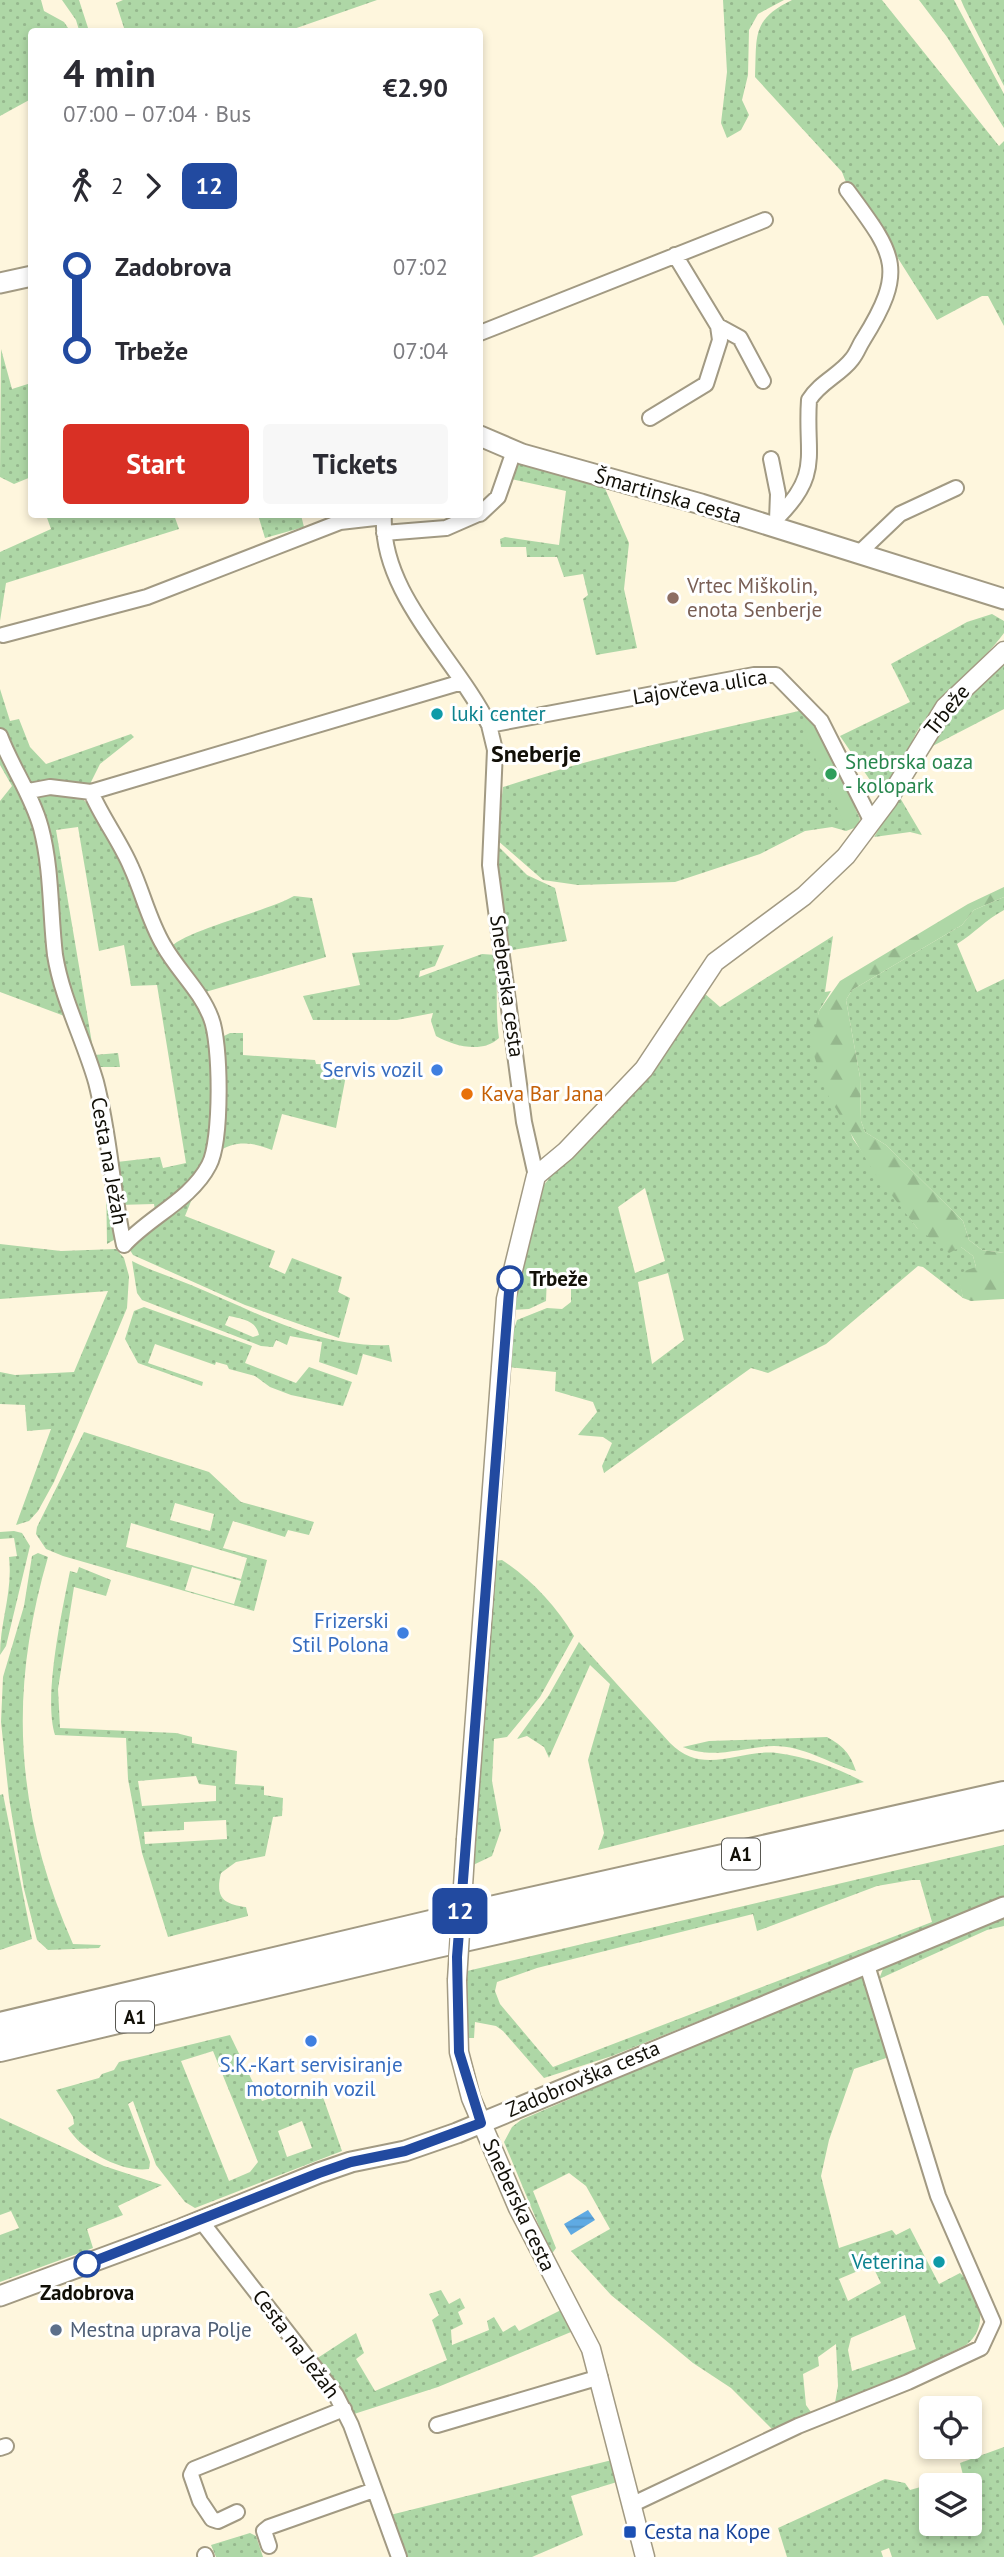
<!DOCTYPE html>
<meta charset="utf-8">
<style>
body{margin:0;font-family:"PT Sans",sans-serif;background:#f7f7f7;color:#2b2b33;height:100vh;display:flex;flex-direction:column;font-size:26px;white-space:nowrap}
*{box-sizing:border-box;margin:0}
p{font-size:23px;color:#7c7c81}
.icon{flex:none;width:38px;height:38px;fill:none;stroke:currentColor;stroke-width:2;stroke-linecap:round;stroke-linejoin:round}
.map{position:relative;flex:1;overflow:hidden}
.panel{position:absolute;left:28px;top:28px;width:455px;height:490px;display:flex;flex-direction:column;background:#fff;border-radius:7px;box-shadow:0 4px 10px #0003}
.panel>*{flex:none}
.badge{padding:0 14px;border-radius:10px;font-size:24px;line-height:46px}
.controls{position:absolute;left:919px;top:2396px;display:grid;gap:14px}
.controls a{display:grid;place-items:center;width:63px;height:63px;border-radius:7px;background:#fff;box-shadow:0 4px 10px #0003;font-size:35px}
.map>.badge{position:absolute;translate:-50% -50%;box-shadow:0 0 0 4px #fff}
.legs{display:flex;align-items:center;gap:10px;height:77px;padding:0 35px;font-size:23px}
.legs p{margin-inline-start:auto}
.headline{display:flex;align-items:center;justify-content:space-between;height:119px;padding:0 35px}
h1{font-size:38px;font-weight:800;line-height:52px}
.primary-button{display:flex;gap:14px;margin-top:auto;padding:14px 35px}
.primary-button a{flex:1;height:80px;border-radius:7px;background:#d93025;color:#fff;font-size:28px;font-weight:800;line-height:80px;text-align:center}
.primary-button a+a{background:#f7f7f7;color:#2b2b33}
ul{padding:0 35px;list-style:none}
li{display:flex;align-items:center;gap:24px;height:84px;font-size:26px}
li i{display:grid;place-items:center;width:10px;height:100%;margin:0 9px;background:currentColor}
li i::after{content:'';width:18px;height:18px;margin:-9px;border:5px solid;border-radius:50%;background:#fff}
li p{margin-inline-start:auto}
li:first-child i{background:linear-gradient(#0000 50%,currentColor 0)}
li:last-child i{background:linear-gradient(currentColor 50%,#0000 0)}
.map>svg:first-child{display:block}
.green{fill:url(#green-dots);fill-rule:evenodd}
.forest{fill:url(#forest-firs)}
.pitch{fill:#aed7a6}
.water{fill:url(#water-rules)}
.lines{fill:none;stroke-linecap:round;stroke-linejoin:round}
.minor-casing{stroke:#a29a83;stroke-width:18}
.tertiary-casing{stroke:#a29a83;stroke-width:21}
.secondary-casing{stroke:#a29a83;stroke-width:23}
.motorway-casing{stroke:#a29a83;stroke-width:28}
.minor{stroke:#fff;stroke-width:14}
.tertiary{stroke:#fff;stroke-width:18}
.secondary{stroke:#fff;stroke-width:19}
.motorway{stroke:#fff;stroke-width:24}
.tertiary-bridge-casing{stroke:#a29a83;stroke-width:21;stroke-linecap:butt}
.tertiary-bridge{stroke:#fff;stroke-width:18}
.line-1-casing{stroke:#fff;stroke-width:16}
.line-1{stroke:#224aa0;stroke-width:10}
.education-dot{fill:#8d6e63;stroke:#fff;stroke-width:2.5}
.culture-dot{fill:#0f9aa8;stroke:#fff;stroke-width:2.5}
.leisure-dot{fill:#2e9e5b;stroke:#fff;stroke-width:2.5}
.shop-dot{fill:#3f7fe0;stroke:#fff;stroke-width:2.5}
.food-dot{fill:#e8710a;stroke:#fff;stroke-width:2.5}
.stop-1-dot{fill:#fff;stroke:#224aa0;stroke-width:3.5}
.service-dot{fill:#5c6f8a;stroke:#fff;stroke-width:2.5}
.transit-dot{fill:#1a4fb4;stroke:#fff;stroke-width:2.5}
.labels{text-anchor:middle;stroke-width:6;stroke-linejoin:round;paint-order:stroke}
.shield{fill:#fff;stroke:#585751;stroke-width:2}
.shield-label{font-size:19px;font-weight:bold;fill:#110f07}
.street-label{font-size:21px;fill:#110f07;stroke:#fff}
.education-label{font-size:21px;fill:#785e54;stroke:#fff;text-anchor:start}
.culture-label{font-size:21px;fill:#0d838f;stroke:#fff;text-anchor:start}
.leisure-label{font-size:21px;fill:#27864d;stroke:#fff;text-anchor:start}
.shop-label{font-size:21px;fill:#366cbe;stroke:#fff;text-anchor:end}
.food-label{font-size:21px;fill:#c56008;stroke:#fff;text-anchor:start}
.stop-label{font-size:21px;font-weight:bold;fill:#110f07;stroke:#fff;text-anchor:start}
.service-label{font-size:21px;fill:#4e5e75;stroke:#fff;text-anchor:start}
.transit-label{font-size:21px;fill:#164399;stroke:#fff;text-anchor:start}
.quarter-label{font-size:24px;font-weight:bold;fill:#110f07;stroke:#fff}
</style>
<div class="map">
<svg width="1004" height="2557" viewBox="0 0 1004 2557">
<defs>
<pattern id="green-dots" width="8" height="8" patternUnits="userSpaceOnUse" patternTransform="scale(1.75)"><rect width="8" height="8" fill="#aed7a6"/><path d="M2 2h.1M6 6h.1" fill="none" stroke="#95b78d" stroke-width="1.8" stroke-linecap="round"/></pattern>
<pattern id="forest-firs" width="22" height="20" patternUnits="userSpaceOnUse" patternTransform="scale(1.75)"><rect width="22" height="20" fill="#aed7a6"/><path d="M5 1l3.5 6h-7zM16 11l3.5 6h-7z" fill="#95b78d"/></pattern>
<pattern id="water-rules" width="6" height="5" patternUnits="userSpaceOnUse" patternTransform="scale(1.75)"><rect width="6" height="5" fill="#5faae3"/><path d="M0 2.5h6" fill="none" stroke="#5291c1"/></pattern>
</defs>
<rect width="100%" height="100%" fill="#fef6dd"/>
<path class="green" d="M0,0H41L44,11L64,22L70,31L32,32L31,99L0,116Z
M62,0H79L89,31H73L79,30L76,20Z
M123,0H377L288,31H125L116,3Z
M723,0H784L758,14L749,30L748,75L742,100L749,115L741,130L727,138L721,123L727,72Z
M792,0H882L999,146L1004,141V326L988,296H982L937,320L882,233L847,185L842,172L755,77C757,36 751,20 792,0Z
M919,0H954L1004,94V128L947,37Z
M961,0H1004V86L964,7Z
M1,349L12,389L31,383V477L14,484L0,477Z
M517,462L603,484L629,543L624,589L637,648L596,655L583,599L588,595L583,574L564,577L557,557H527L526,547H501L500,539L505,537L559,545L566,491L511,479Z
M46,515H174L179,529L6,583L0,621V552L51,529Z
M258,515H301L304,527L265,538Z
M992,614L1004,621V633C978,668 941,692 918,730C907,748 898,787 872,783L840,736L910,702L891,664L967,622Z
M1004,664V709L923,751L956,706Z
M0,689L10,721L19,719L30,747L46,764L131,734L134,737L100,764L90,784L82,787L31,783L0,735Z
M803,710L815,723L858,806L855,808L860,819L857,827L846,831L832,827L805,831L760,854L675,882L578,885L543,880L497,840L503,787C601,755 702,733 803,710Z
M0,748L33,815L67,1017L0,992V801L12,786L0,765Z
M42,793L79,795L96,813L211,1022L216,1121L205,1167L182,1190L155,1210L154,1204L118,1205L117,1162L160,1157L163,1168L186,1163L157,985L131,986L124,945L99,951L78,827L56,830L94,1055L118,1053L120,1067H100L95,1075L69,1003L34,802Z
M899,796L922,835L910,832L874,837Z
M496,844L527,875L555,888L567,941L507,951Z
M294,896L312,898L326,957L202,993L169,949C181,931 269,911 294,896Z
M1004,897V910C985,920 975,933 957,944L977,992L1004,979V1253L982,1250L969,1240L963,1221L886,1145L865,1132L861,1121L860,1077L846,1000L852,990L962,925L974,910Z
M833,936L825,992L831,991L819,1011L815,1040L853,1139L917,1228L961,1247L973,1256L976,1267L960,1280L963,1298L923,1267L918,1266L826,1344L768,1373L751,1368L604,1473L602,1466L612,1443L603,1437L578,1435L597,1412L593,1402L555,1391L556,1372L507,1367L510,1330L514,1329L517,1320L547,1308L562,1309L571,1302V1275L547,1276L546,1301L529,1309L511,1310L537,1199L544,1185L558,1167L560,1169L589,1139L704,993L720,1007ZM645,1188L665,1261L635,1273L618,1207ZM668,1273L684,1340L652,1364L638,1282Z
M444,945L435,966L420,971L419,977L482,954L496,955C498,984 495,1009 499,1038C482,1054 454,1046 436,1036L431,1021L433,1013L397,1020H313L303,996L360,985L352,953Z
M230,1033H243V1055L315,1060L316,1064L348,1065L336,1128L282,1114L272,1150C252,1142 236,1140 217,1152L222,1037Z
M99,1113L117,1238L107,1244L106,1179L96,1115Z
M194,1194L185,1216L275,1251L269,1267L285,1274L292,1258L342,1277L338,1292L350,1298L339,1338L245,1305L133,1255L130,1250L133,1238Z
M0,1244L61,1251L116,1249L124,1258L129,1276L127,1308L54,1482L38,1511L29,1521L16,1525L51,1429L27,1431L25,1405L0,1404V1372L15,1375L74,1372L108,1291L0,1299Z
M132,1261C151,1271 172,1277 191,1285C257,1312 316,1348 389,1345L392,1362L363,1354L357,1375L319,1362L322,1342L290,1336L287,1345L276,1340L273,1347L261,1346L142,1300L137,1293ZM229,1316C242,1319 256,1320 259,1335L253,1337L225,1325Z
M144,1307L252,1346L245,1363L296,1383L309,1367L352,1382L343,1406L291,1395L270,1387L255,1376L229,1369L227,1365L216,1362L215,1365L155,1344L148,1363L203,1382L202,1386L138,1363L125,1339L134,1311Z
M84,1432L209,1472L241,1502L314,1522L309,1535L288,1530L285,1537L233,1521L223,1548L267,1560L254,1611L63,1556L46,1549L36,1534L37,1527ZM175,1503L214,1514L210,1531L170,1520ZM131,1523L247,1558L241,1579L126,1547ZM192,1567L241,1581L234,1604L185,1590Z
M14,1531L22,1533L30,1546L6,1646L0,1655C0,1621 13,1592 9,1557L17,1556L14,1538L0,1539V1532Z
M38,1553L48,1557C8,1694 15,1812 73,1944L101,1945L99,1948L48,1950L37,1940L24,1889L9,1798L1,1722L3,1677L24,1606L32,1556Z
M502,1560C531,1579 556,1606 574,1636L540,1697L507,1737L494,1739L492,1781L501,1830L492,1856L471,1866L494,1561Z
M79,1567L111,1580L106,1596L74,1587L58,1689L60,1728L176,1733L192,1737V1743L237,1751L235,1784L264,1786V1795L283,1798L282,1816L273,1817L265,1856L236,1862L221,1873C215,1897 223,1904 246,1907L248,1916L168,1937L142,1853L128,1779L126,1738L55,1735C43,1698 62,1611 70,1571L77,1573ZM196,1776L199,1784L216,1786V1801L142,1806L138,1781ZM226,1820L227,1839L145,1844L144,1832L184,1830V1822Z
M579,1642L670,1743C704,1777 738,1749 777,1753C808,1757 837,1768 864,1782L598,1850L604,1833L588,1760L610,1684L590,1665L549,1758L544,1747L527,1736L517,1739L549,1695Z
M827,1737C843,1746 850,1753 856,1771C828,1763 804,1746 774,1746C741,1747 715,1760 683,1747L709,1741Z
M3,1794L32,1939L0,1950V1795Z
M1004,1845V1898L612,2056L544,2078L503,2031L496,2026L475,2022L474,2038H469L465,1989L467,1971ZM912,1880H920L932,1922L553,2067L500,2004L495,1991L497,1982L537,1968L753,1914L757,1931L877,1886Z
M1004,1915V1926L987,1930L879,1979L885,1964Z
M858,1974L865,1977L889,2057L854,2069L829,2140L821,2176L839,2248L892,2230L896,2235L910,2228L939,2284L960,2273C981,2291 990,2327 966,2345L848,2402L835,2403L838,2386L836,2344L818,2357L819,2366L803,2374L806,2405L813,2415L774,2431L731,2388L693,2363L611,2295L571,2251L610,2229L586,2186L569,2173L533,2191L556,2248L551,2255L504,2142L512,2127L521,2120ZM872,2265L881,2283L848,2301L839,2279ZM905,2315L916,2349L852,2371L848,2350L851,2338Z
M230,2035L262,2101L318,2083L342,2151L195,2208L185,2202L156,2165L133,2101L128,2104L150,2162L149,2169C122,2173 82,2151 68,2128L74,2124L73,2117L56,2090L99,2078L102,2074L114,2070L119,2062ZM213,2051L258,2162L250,2172L229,2181L181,2061ZM302,2121L312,2148L287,2157L278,2131Z
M0,2118L104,2166L162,2185L118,2206L123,2215L87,2229L93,2248L0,2282V2235L19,2228L11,2211L0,2215Z
M441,2290L449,2304L460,2298L465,2308L458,2312L463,2324L451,2330L452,2345L489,2330L487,2321L494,2317L503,2332L515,2325L519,2331L561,2310L571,2332L438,2387L354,2414L341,2390L316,2359L356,2333L364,2353L356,2359L375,2391L447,2360L432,2320L439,2315L429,2294Z
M1004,2447V2557H892L889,2548L881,2551L883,2557H787L778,2528L885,2479L905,2483L910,2490L963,2475L960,2463ZM931,2485H970V2524H931Z
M612,2460L617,2482L571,2496L583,2535L532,2557H402L386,2516Z
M250,2533L256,2536L263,2557H216L211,2545Z"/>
<path class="forest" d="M1004,887V897L974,910L962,925L852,990L846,1000L860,1077L861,1121L865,1132L886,1145L963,1221L969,1240L982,1250L1004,1253V1299L971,1301L963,1298L959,1280L964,1271L976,1267L973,1256L961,1247L949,1253L917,1228L873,1171L826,1092L811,1046L819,1011L840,981L968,904Z"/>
<path class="pitch" d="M806,720C824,731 858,803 854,823L849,825L843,821L805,735Z"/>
<path class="water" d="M588,2210L595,2220L571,2235L564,2224Z"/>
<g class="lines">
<defs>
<path id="minor" d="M718,326L740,338L763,381
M480,333L765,220
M650,418L706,384L720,340L718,326L675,255
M771,459L778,494L777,520
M384,514C379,593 456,658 489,725L495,750L490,865L524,1122L536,1176
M480,514L498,497L514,451
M778,517C822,473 805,455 809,400C820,382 840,375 852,359C857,353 859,346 863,340C908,268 894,254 847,190
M384,533L446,528L478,514
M857,555L900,514L956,488
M3,635L147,597L340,522L384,517
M489,725L754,675H776L821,721L872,822
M0,736C12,768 32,795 41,828C52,870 50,913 55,955C62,999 84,1040 96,1082C110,1136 112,1191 124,1245C149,1217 191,1200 209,1165C222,1141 221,1042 211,1018C201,991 178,971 164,946C149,921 143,893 131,867C120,841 102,818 91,792
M29,791L50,787L91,792L462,682
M201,2221L336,2395L351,2425L399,2557
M437,2425L600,2377
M0,2448L6,2446
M631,2505L798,2426L908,2382L981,2348L993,2322L938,2196L866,1962
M237,2512L218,2521L212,2519L200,2501L191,2475L194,2469L344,2409
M269,2546L264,2531L269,2527L374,2490
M205,2555L206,2557"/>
<path id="tertiary" d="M466,1839L506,1299L536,1176L566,1151L644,1069L715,962L804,896L846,856L888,800L945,707L1004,651
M457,1980L459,2052L471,2098L518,2208L591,2349L645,2557"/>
<path id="secondary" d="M0,283L32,276
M480,436L522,454L701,504L1004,599
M0,2296L181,2229L319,2173L351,2162L405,2151L457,2133L1004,1907"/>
<path id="motorway" d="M0,2025L477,1912L1004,1794
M0,2049L433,1946L1004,1817"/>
</defs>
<use href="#minor" class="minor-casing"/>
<use href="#tertiary" class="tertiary-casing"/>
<use href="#secondary" class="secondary-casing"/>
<use href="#motorway" class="motorway-casing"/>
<use href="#minor" class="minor"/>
<use href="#tertiary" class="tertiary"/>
<use href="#secondary" class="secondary"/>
<use href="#motorway" class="motorway"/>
<defs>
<path id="tertiary-bridge" d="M457,1980L466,1839"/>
</defs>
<use href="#tertiary-bridge" class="tertiary-bridge-casing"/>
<use href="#tertiary-bridge" class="tertiary-bridge"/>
</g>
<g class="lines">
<defs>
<path id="line-1" d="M87,2264L319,2173L351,2162L405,2151L481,2123L459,2052L457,1957L510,1279"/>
</defs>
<use href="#line-1" class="line-1-casing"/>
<use href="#line-1" class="line-1"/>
</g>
<circle class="education-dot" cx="673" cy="598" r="7"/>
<g class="culture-dot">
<circle cx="437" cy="714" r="7"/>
<circle cx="939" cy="2262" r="7"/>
</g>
<circle class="leisure-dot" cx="831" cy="774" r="7"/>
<g class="shop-dot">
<circle cx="437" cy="1070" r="7"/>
<circle cx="403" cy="1633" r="7"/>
<circle cx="311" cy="2041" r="7"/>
</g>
<circle class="food-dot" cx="467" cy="1094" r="7"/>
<g class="stop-1-dot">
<circle cx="510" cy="1279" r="12"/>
<circle cx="87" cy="2264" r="12"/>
</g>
<circle class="service-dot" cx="56" cy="2330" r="7"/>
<rect class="transit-dot" x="623" y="2525" width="14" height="14" rx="3.5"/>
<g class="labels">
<g class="shield">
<rect x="722" y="1838.5" width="38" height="31" rx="5"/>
<rect x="116" y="2001.5" width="38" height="31" rx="5"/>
</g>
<g class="shield-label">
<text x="741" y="1861">A1</text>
<text x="135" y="2024">A1</text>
</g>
<g class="street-label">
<text transform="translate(668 496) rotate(16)" y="7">Šmartinska cesta</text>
<text transform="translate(700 687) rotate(-9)" y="7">Lajovčeva ulica</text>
<text transform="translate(947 710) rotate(-51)" y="7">Trbeže</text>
<text transform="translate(507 986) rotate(82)" y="7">Sneberska cesta</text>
<text transform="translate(109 1161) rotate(80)" y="7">Cesta na Ježah</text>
<text transform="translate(583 2079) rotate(-23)" y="7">Zadobrovška cesta</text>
<text transform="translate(519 2205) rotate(65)" y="7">Sneberska cesta</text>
<text transform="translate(296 2344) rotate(53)" y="7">Cesta na Ježah</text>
</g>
<g class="education-label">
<text x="687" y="593">Vrtec Miškolin,<tspan x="687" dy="24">enota Senberje</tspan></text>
</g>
<g class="culture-label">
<text x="451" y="721">luki center</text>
<text x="925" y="2269" text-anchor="end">Veterina</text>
</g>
<g class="leisure-label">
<text x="845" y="769">Snebrska oaza<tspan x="845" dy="24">- kolopark</tspan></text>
</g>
<g class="shop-label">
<text x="423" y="1077">Servis vozil</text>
<text x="389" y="1628">Frizerski<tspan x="389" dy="24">Stil Polona</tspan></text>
<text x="311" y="2072" text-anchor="middle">S.K.-Kart servisiranje<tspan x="311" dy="24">motornih vozil</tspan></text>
</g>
<g class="food-label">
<text x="481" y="1101">Kava Bar Jana</text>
</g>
<g class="stop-label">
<text x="529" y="1286">Trbeže</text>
<text x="87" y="2300" text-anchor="middle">Zadobrova</text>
</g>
<g class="service-label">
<text x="70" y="2337">Mestna uprava Polje</text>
</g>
<g class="transit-label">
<text x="644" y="2539">Cesta na Kope</text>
</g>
<g class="quarter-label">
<text x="536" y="762">Sneberje</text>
</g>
</g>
</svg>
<div class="controls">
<a><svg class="icon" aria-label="locate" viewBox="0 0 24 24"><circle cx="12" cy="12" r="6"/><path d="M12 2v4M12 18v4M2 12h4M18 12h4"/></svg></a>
<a><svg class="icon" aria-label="layers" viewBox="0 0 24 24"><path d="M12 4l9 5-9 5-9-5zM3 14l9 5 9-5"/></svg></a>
</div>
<b class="badge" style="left:460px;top:1911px;background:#224aa0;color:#fff">12</b>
<section class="panel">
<div class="headline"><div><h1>4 min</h1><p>07:00 – 07:04 · Bus</p></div><b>€2.90</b></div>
<div class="legs"><svg class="icon" aria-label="walk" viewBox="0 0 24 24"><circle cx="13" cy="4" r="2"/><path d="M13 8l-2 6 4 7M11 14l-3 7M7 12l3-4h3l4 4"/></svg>2<svg class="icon" aria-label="forward" viewBox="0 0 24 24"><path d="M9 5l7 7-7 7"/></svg><b class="badge" style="background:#224aa0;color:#fff">12</b></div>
<ul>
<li><i style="color:#224aa0"></i><b>Zadobrova</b><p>07:02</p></li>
<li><i style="color:#224aa0"></i><b>Trbeže</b><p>07:04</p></li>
</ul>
<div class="primary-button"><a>Start</a><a>Tickets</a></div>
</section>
</div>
